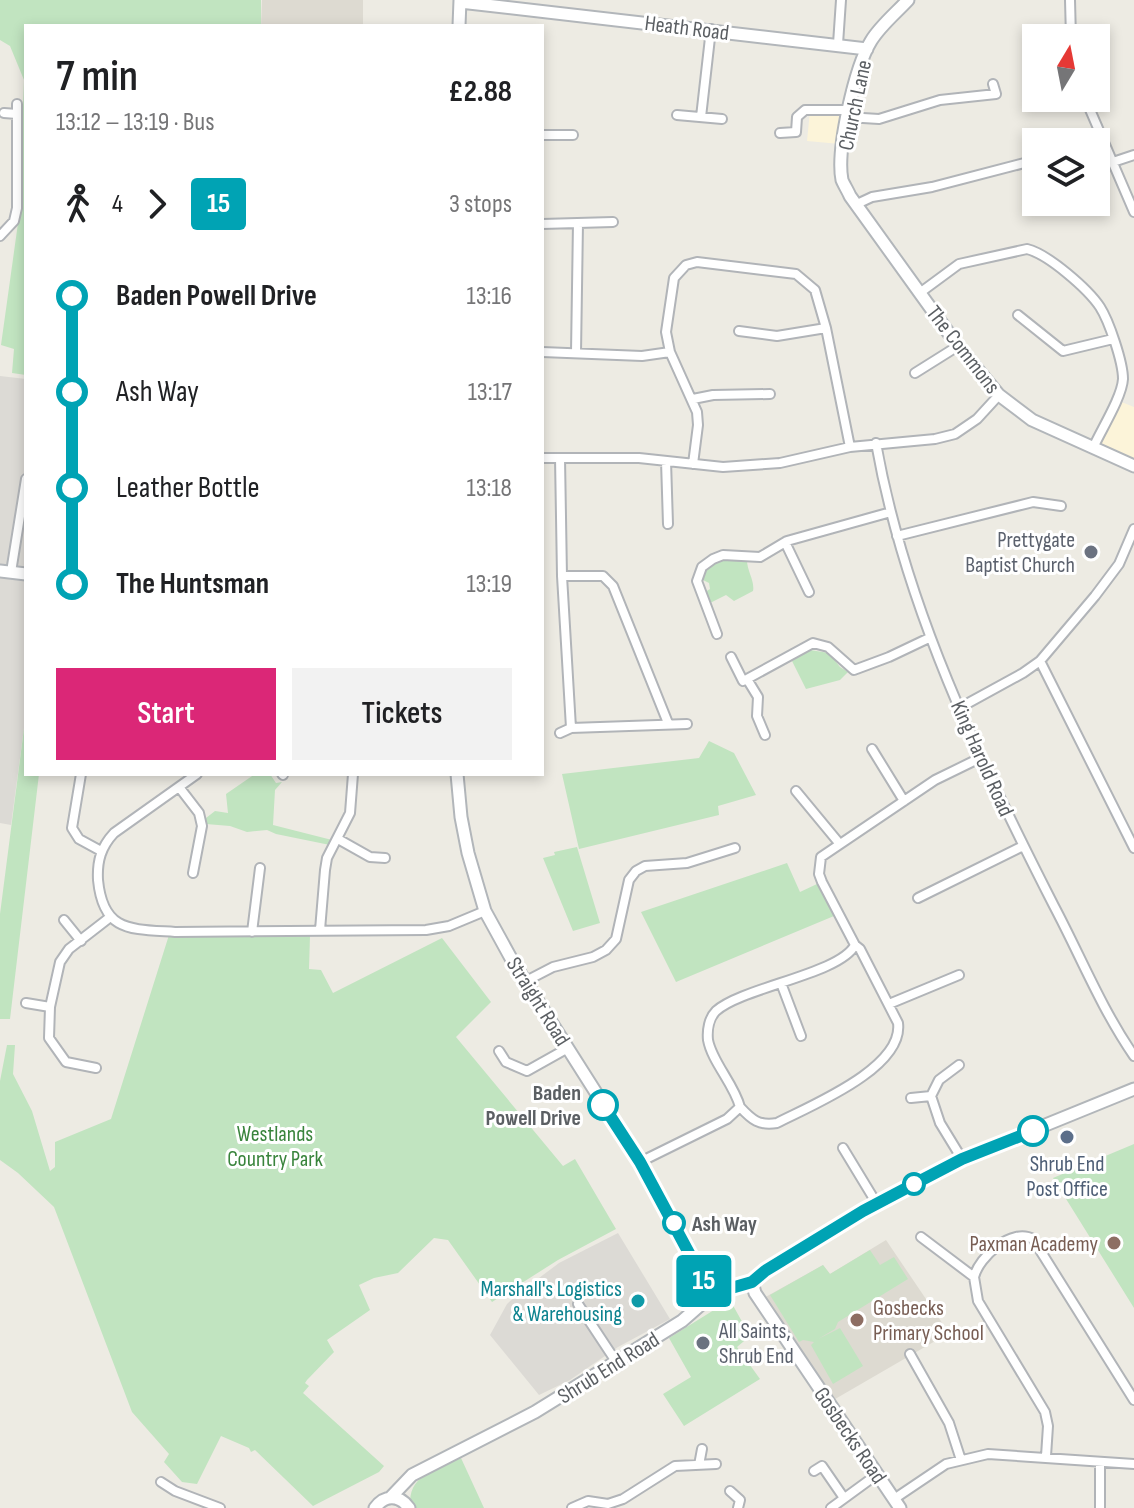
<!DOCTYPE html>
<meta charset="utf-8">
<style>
body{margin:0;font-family:"Sofia Sans Condensed",sans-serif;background:#f2f2f2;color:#202124;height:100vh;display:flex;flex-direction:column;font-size:30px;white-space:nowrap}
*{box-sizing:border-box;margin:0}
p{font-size:26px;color:#757577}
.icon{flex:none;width:44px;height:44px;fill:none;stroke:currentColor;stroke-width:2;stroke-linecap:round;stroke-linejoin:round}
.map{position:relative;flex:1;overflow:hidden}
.details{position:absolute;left:24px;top:24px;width:520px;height:752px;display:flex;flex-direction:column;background:#fff;border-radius:0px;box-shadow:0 4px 12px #0003}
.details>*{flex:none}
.badge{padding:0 16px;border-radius:6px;font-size:28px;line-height:52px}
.needle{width:52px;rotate:10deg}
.fabs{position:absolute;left:1022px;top:24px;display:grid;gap:16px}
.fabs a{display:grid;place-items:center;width:88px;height:88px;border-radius:0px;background:#fff;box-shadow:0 4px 12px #0003;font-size:40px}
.map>.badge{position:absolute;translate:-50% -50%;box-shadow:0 0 0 4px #fff}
.legs{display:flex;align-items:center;gap:12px;height:88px;padding:0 32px;font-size:26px}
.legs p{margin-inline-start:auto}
.head{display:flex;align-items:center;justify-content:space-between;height:136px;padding:0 32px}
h1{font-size:44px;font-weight:600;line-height:60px}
.action{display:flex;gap:16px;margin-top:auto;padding:16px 32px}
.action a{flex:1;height:92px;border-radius:0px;background:#db2777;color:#fff;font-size:32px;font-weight:600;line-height:92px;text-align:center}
.action a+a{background:#f2f2f2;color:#202124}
ul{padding:0 32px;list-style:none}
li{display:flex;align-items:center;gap:28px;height:96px;font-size:30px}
li i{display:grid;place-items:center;width:12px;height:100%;margin:0 10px;background:currentColor}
li i::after{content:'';width:20px;height:20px;margin:-10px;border:6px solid;border-radius:50%;background:#fff}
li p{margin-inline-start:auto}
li:first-child i{background:linear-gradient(#0000 50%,currentColor 0)}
li:last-child i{background:linear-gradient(currentColor 50%,#0000 0)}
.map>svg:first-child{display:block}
.commercial{fill:#fcf4d9}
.industrial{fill:#dcdad5}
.education{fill:#dddad1}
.green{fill:#c1e4c0}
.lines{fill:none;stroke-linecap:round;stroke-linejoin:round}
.street-casing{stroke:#b1b4b8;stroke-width:12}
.secondary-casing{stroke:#b2b6ba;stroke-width:15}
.street{stroke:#fff;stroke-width:8}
.secondary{stroke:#fff;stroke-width:11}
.line-1-casing{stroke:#fff;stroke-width:18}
.line-1{stroke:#00a3b4;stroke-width:12}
.worship-dot{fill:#6b7280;stroke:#fff;stroke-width:3}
.stop-1-dot{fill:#fff;stroke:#00a3b4;stroke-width:4}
.service-dot{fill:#5c6f8a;stroke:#fff;stroke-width:3}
.education-dot{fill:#8d6e63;stroke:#fff;stroke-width:3}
.culture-dot{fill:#0f9aa8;stroke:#fff;stroke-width:3}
.labels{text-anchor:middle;stroke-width:6;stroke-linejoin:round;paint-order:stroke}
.street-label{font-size:22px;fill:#5b5f63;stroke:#fff}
.worship-label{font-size:22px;fill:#5b616d;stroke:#fff;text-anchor:end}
.stop-label{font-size:22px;font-weight:bold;fill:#5b5f63;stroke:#fff;text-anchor:end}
.park-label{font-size:22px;fill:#39843c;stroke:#fff}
.service-label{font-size:22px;fill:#4e5e75;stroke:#fff}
.education-label{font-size:22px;fill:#785e54;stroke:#fff;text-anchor:end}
.culture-label{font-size:22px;fill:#0d838f;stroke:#fff;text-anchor:end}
</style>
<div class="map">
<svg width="1134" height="1508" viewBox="0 0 1134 1508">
<rect width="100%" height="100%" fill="#edebe3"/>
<path class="commercial" d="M835,110L844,117L840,144L807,141L810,111Z
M1119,401L1134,407V459L1102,444L1101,440Z"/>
<path class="industrial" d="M0,376L26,379V713L11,825L0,823Z
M618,1233L670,1319L618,1347L570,1380L539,1395L490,1335L507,1304L519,1293L559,1263Z"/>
<path class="education" d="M262,0H363V26H261Z
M886,1240L949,1333L830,1402L760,1300L823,1265L830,1274Z"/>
<path class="green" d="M0,0H261V26H26V375L12,373L14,349L1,345L19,216L24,80L10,46L0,40Z
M723,557L747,560C747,571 755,581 753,591L734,601L726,595L708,604L705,592L710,589L709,583L701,579L705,568Z
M810,650L829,653L840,667L848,672L840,680L806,689L792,661Z
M26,713V774H39L10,1019H0V914Z
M709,741L734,753L756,795L718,806L719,815L579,849L562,774L699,758Z
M255,774H270L276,783L282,782L275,790L273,825L332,840L330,845L276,834L267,830L247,832L230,826L206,824V818L215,811L228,813L226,794Z
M577,847L600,923L573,931L543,858L555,855L554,852Z
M787,863L800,892L817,884L834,916L676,982L641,912Z
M169,935L310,936L309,969L321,970L333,993L442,938L491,1002L456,1037L563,1166L575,1159L616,1229L558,1260L492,1302L448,1240L434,1238L398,1273L374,1278L359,1285L370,1310L327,1340L334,1352L307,1380L305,1383L309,1386L303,1393L384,1466L379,1472L313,1506L255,1450L251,1452L249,1448L221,1436L197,1484L182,1482L164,1462L169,1454L132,1412L54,1207L18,1173L0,1160V1081L7,1045H15L13,1074L32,1111L50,1171L55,1167V1142L111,1119Z
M1134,1144V1308L1053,1178Z
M870,1250L880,1265L894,1257L908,1279L838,1322L835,1329L818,1339L840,1328L863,1366L833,1384L811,1345L814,1342L803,1340L799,1342L770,1295L823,1265L830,1274Z
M730,1300L750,1336L737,1347L760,1379L684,1426L663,1394L691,1377L669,1338Z
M461,1458L484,1508H411C405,1476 438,1468 461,1458Z"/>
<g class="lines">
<defs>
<path id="street" d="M1070,0L1071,38
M838,44L841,0
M1085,98L1134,212
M4,113L17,114
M677,115L722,119
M701,117L711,29
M847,117L879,119L940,100L996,94L993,84
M780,133L796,132L797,117L805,110H849
M542,135H573
M1090,142L1103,138
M1113,162L1134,155
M857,204L872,197L932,187L1036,160
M542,224L613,222
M0,236L14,221L17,208V104
M921,292L959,264L1027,249C1048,254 1088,289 1100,307C1109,321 1123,362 1123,379C1122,397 1101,430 1093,448
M1018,315L1063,351L1113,339
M739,331L777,336L826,328
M542,352L642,356L670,352
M576,353L578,223
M915,373L958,346
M693,399L713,395L770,394
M876,443C905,607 979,759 1054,906C1081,957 1101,1008 1134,1056
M542,458H639L723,467L780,463L850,447L935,439L955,434L977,419L999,395
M560,458L562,576L571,728
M666,461L668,524
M693,464L698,425L697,412L670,352L666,332L674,278L686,265L697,262L796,274L815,290L826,328L850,447
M897,536L1033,502L1061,506
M785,542L809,592
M11,572L26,479
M562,576H603L613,586L668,723
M717,634L697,581L702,567L713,559L723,555L760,557L787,541L891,512
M731,657L743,681
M1040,661L1134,848
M961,707L1023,673L1040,661L1095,596L1119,564L1134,529
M560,733L571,728L687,724
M765,735L757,716L758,697L747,679L813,643L828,647L854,670L889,657L929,638
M872,749L904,801
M81,774L72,828L79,839L101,851
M197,774L114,833C101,847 97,861 98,880C103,932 130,929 175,932L426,930L449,926L485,911
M282,774L283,775
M179,787L199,813L202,826L193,873
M796,791L839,843
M338,839L370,857L385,858
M918,898L1023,846
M64,920L81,941
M320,930L325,870L327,858L350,813L353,774
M252,932L260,868
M526,981L553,967L593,957L606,950L616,939L629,880L636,871L645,866L687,863L735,848
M781,983L801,1036
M26,1003L50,1007
M889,1004L959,975
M499,1051L506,1062L527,1071L568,1048
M959,1065L939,1080L931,1096L940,1123L962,1159
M96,1068L66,1062L49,1038L50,1007L60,962L69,949L109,918
M911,1098L931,1096
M740,1107C752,1120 759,1126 777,1123C810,1106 904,1068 898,1023L860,949L855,945
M843,1148L877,1204
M640,1162L727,1119L740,1107C734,1084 712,1062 708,1040C707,1030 709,1018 716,1011C743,987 840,974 855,945L822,882L819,874L821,857L935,780L982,757
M921,1237L974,1277L978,1301L1045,1412L1048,1426L1046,1456
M974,1277C979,1257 1012,1227 1033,1239L1134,1400
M578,1304L617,1363
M910,1354L949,1423L961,1460
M699,1465L702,1449
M814,1471L822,1466L844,1498
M161,1482L175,1491L220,1508
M730,1491L740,1500L738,1508
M894,1499L946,1464L988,1454L1134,1464
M572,1508L588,1501L608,1504L623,1499L675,1466L716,1464
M831,1508L868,1481
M1100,1508V1462"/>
<path id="secondary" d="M908,0C896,13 880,26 871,41C855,67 836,150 842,180C844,185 848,191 850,196L958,346L999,395L1032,420L1134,466
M460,2L867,49
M459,26L460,0
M0,571L26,574
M457,774L461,817L468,853L485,911L513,962L640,1162L704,1281L714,1293
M752,1282L755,1293L900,1508
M391,1497L412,1475L535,1412L682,1321L714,1293L752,1282L765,1271L863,1211L962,1159L1134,1089
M375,1508C384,1495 399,1494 409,1508"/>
</defs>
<use href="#street" class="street-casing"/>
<use href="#secondary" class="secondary-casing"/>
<use href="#street" class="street"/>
<use href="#secondary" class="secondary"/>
</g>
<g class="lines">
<defs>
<path id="line-1" d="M603,1105L640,1162L704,1281L714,1293L752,1282L765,1271L863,1211L916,1183L962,1159L1033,1131"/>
</defs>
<use href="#line-1" class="line-1-casing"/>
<use href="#line-1" class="line-1"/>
</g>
<g class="worship-dot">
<circle cx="1091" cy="552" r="8"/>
<circle cx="703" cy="1343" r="8"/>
</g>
<g class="stop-1-dot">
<circle cx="603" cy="1105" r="14"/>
<circle cx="1033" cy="1131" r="14"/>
<circle cx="914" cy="1184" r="10"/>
<circle cx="674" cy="1223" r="10"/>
</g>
<circle class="service-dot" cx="1067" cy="1137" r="8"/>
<g class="education-dot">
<circle cx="1114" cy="1243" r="8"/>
<circle cx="857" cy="1320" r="8"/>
</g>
<circle class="culture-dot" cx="638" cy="1301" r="8"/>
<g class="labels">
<g class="street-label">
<text transform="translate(687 27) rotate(7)" y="8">Heath Road</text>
<text transform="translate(854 105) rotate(-78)" y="8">Church Lane</text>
<text transform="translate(964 349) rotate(52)" y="8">The Commons</text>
<text transform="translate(983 758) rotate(66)" y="8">King Harold Road</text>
<text transform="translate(539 1001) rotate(58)" y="8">Straight Road</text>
<text transform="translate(608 1367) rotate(-32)" y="8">Shrub End Road</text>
<text transform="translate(851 1435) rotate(56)" y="8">Gosbecks Road</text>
</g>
<g class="worship-label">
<text x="1075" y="547">Prettygate<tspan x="1075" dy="25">Baptist Church</tspan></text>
<text x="719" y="1338" text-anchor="start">All Saints,<tspan x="719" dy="25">Shrub End</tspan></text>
</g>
<g class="stop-label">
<text x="581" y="1100">Baden<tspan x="581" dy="25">Powell Drive</tspan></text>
<text x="692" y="1231" text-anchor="start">Ash Way</text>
</g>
<g class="park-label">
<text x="275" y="1141">Westlands<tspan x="275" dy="25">Country Park</tspan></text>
</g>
<g class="service-label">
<text x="1067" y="1171">Shrub End<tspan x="1067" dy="25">Post Office</tspan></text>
</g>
<g class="education-label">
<text x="1098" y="1251">Paxman Academy</text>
<text x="873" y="1315" text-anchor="start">Gosbecks<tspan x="873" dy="25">Primary School</tspan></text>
</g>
<g class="culture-label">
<text x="622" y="1296">Marshall's Logistics<tspan x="622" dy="25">&amp; Warehousing</tspan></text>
</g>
</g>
</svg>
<div class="fabs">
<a><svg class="needle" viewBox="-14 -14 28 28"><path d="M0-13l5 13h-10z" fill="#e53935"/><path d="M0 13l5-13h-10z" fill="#757577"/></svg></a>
<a><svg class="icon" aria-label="layers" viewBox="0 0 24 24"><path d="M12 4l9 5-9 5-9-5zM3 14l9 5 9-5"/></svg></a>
</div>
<b class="badge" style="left:704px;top:1281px;background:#00a3b4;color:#fff">15</b>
<section class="details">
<div class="head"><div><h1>7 min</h1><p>13:12 – 13:19 · Bus</p></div><b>£2.88</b></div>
<div class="legs"><svg class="icon" aria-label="walk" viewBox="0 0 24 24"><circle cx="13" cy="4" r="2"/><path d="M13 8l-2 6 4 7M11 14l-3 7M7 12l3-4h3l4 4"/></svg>4<svg class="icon" aria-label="forward" viewBox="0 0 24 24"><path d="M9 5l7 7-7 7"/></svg><b class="badge" style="background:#00a3b4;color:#fff">15</b><p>3 stops</p></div>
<ul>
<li><i style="color:#00a3b4"></i><b>Baden Powell Drive</b><p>13:16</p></li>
<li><i style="color:#00a3b4"></i><span>Ash Way</span><p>13:17</p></li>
<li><i style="color:#00a3b4"></i><span>Leather Bottle</span><p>13:18</p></li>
<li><i style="color:#00a3b4"></i><b>The Huntsman</b><p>13:19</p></li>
</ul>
<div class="action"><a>Start</a><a>Tickets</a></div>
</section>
</div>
